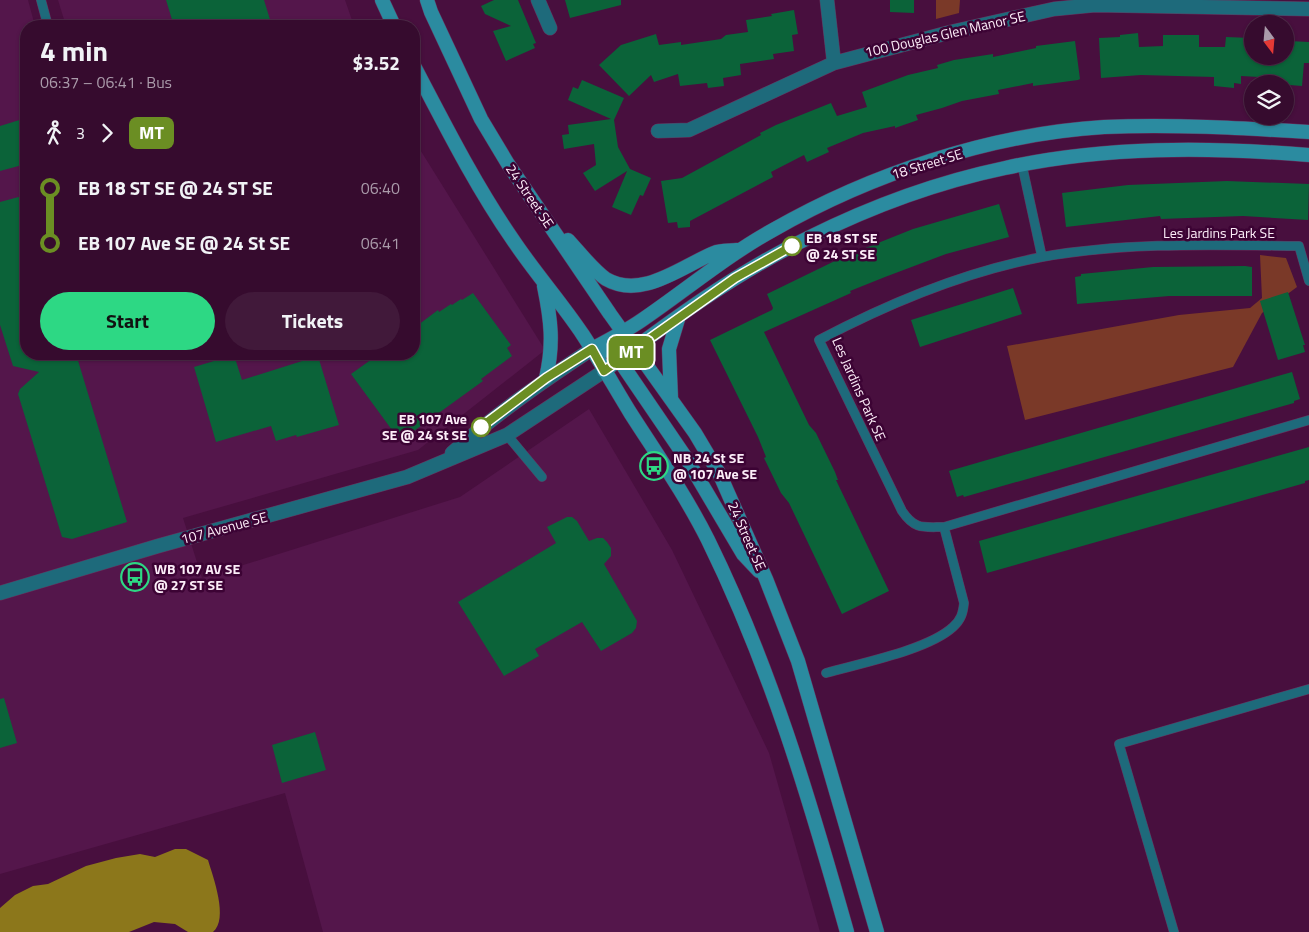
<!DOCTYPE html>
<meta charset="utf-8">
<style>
body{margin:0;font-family:"Titillium Web",sans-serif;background:#41193a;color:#f1f3f6;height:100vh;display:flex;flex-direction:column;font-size:19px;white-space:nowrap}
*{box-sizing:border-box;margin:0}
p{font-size:16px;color:#aa9baa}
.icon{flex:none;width:28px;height:28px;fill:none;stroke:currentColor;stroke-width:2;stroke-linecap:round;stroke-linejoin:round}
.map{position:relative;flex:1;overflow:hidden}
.sheet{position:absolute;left:20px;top:20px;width:400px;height:340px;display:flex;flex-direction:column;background:#360b2e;border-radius:20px;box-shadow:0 1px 4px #0004,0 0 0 1px #502b4a}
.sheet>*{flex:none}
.badge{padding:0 10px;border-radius:8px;font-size:18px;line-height:32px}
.needle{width:32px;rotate:164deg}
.buttons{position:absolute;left:1244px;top:15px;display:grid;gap:10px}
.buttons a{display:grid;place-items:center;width:50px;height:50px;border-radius:50%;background:#360b2e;box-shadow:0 1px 4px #0004,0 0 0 1px #502b4a;font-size:25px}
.map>.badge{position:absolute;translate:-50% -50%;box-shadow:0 0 0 2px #fff}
.legs{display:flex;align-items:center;gap:8px;height:55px;padding:0 20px;font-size:16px}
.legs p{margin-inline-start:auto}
.headline{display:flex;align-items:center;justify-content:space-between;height:85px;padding:0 20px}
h1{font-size:28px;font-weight:700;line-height:38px}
.button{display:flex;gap:10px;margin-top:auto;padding:10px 20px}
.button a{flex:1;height:58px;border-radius:30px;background:#2dd884;color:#111;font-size:20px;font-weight:700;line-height:58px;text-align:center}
.button a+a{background:#41193a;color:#f1f3f6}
ul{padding:0 20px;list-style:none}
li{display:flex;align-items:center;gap:18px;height:55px;font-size:19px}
li i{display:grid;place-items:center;width:8px;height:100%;margin:0 6px;background:currentColor}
li i::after{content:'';width:12px;height:12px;margin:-6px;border:4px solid;border-radius:50%;background:#360b2e}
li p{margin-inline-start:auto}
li:first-child i{background:linear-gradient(#0000 50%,currentColor 0)}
li:last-child i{background:linear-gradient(currentColor 50%,#0000 0)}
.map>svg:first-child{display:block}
.built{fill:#54164b}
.green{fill:#7a3928}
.water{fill:#8c771b}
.building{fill:#0b6339}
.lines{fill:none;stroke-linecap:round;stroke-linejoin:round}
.service-casing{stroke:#65335c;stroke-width:10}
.minor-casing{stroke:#65335c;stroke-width:15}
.tertiary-casing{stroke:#65335c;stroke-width:15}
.secondary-casing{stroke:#65335c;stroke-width:15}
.service{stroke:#1e6a7b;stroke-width:9}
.minor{stroke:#1e6a7b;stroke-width:14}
.tertiary{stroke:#1e6a7b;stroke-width:14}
.secondary{stroke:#2b8ba0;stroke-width:14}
.line-1-casing{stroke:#fff;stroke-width:11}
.line-1{stroke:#6b8e23;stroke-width:8}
.stop-1-dot{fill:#fff;stroke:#6b8e23;stroke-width:2.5}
.labels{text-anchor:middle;stroke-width:5;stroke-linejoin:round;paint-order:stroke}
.street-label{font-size:14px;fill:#fcedf8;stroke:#3c0334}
.stop-label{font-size:14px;font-weight:bold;fill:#fcedf8;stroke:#3c0334;text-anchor:start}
.poi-label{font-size:14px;font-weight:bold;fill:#fcedf8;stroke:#3c0334;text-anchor:start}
</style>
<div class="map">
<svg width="1309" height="932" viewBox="0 0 1309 932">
<rect width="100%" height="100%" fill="#480f3e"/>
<path class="built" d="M0,0H28L35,26H26V354H414V140L545,350L418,450L183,518L202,578L460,497L589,409L672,550L769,753L820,932H323L285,793L0,874Z
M58,0H345L354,26H66Z"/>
<path class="green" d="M936,0H960L959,13L936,19Z
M1260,255L1286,258L1297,287L1262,313L1233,367L1025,420L1007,346L1179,315L1250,308L1262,298Z"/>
<path class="water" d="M175,849H186L208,860C213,877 229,919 213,932H188L175,924L154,922L129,932H0V908L15,895L33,886L48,884L86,866L116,858L140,854L155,857Z"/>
<path class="building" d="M166,0H264L272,26H174Z
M494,0H518L536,43L533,44L535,48L506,61L493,31L511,26L485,14L481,6Z
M565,0H621V5L570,18Z
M890,0H914V13L890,12Z
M794,10L798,34L792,35L794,51L773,54L774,59L740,64L741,75L723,78L724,86L708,88L707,83L680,86L678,74L654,82L651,75L629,96L599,65L621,45L656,34L659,45L681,42V45L721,39L726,35L748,32L746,20L772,16L771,14Z
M1138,33L1139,47L1163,46V35H1199V47H1225L1226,37L1252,38V56H1285V54H1288L1289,41L1309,42V63H1304L1302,86L1277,84L1278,78L1241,76V84L1234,83V88L1214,86V77L1141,75L1101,78L1099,38L1120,37V35Z
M1075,41L1080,79L1078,80L1033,86V83L998,90L999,94L962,101L942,108L916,115L918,120L895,128V126L863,133L827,148L829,152L807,162L804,155L771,172L773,177L690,221V227L678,228L677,222L668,223L661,181L682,178L761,135L760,133L776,125L831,103L837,116L867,107L862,92L908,75L938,68L937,65L954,60L993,54V57L1036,48V46Z
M582,80L624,98L614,120L618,147L630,169L651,178L643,196L640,195L631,215L612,207L627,171L595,191L583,173L596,165L594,144L564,149L562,135L569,134L568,125L611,119L568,100L573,87L578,89Z
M26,118V164L0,171V126Z
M1227,181L1309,184L1308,220L1243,216L1161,219L1160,216L1066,227L1062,193L1128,185Z
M26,195V354H76L127,522L72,539L62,537L18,394L20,389L39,372L13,366L0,325V202Z
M999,204L1009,237L946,254L885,277L850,291L851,293L764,332L809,425L816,433L835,472L838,480H836L889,591L842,614L789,503L781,493L764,458L766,457L758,437L710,340L772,310L773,308L767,294L843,257L913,229Z
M1245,266L1252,267V296H1169L1077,304L1075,277L1081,276V274L1153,267Z
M1013,288L1022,314L920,347L911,320Z
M1288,292L1305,345H1303L1305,352L1278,360L1260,301Z
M473,293L511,345L507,348L512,356L481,379L483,381L400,441L351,374L379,354H414V328L438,310L439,312L451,304L452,305L461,299L462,300Z
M234,355L242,380L318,356L339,425L297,437L296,435L276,441L271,426L216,442L194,367Z
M1292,372L1300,399L1294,401V403L964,497L963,495L957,497L949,471Z
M1309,447V480L1305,481V483L987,573L979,541Z
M567,517H572L577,521L589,541L597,538H603L607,542L611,548V556L604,564L637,621L636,628L632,633L601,651L582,622L535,649L539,656L504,676L458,602L556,543L547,527Z
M4,698L17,743L0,748V699Z
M315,732L326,770L282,783L272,745Z"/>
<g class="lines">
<defs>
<path id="service" d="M41,0L48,26
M1022,165L1042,257
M1309,281L1299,246C1214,245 1126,242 1042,257C963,272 889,303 819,340L902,511C915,530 923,527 944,527L1309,420
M507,435L542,477
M826,673C861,663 928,650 953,627C961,620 963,613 964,603L944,527
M1174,932L1119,744L1309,689"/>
<path id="minor" d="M538,0L550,28
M827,0L834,63
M658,131L689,130L834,63L951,32L1054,9L1095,5L1309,9"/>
<path id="tertiary" d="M452,453C497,413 542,382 592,349
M0,593L158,546L407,477L507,435L604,371"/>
<path id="secondary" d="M382,0L394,26
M427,0L431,12L481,119L508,164L610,314L695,433L720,475L766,579L798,661L877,932
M414,66C445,125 475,185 513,240C535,273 561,302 583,335C600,361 615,388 631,414C658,456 686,496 708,540C770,666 809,797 847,932
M568,240C579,252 594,271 606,279C642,300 682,266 714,253C721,250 730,251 737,250
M544,286C551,320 554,344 546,378
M592,349C609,340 626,331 642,320C686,290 726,256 773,230C871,174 990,134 1104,127C1172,124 1241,128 1309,132
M592,349L613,351L688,461L743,554L759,571
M604,371C669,322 735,273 808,238C870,207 938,182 1005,168C1104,146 1209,147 1309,155
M671,398L669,349L679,316"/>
</defs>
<use href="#service" class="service-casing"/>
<use href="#minor" class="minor-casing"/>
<use href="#tertiary" class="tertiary-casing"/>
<use href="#secondary" class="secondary-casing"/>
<use href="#service" class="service"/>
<use href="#minor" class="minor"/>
<use href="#tertiary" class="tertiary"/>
<use href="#secondary" class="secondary"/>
</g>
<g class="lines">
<defs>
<path id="line-1" d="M481,427L546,378L592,349L604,371L735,278L792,246"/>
</defs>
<use href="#line-1" class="line-1-casing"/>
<use href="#line-1" class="line-1"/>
</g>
<defs>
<symbol id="bus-ring" viewBox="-11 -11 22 22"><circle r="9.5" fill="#3c0334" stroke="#2dd884" stroke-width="1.5"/><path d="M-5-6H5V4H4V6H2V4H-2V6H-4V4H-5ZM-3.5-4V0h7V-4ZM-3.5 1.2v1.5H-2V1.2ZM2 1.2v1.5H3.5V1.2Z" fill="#2dd884"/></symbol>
</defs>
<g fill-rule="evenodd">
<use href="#bus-ring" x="638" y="450" width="32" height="32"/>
<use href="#bus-ring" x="119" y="561" width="32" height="32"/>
</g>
<g class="stop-1-dot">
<circle cx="792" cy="246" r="9"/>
<circle cx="481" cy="427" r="9"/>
</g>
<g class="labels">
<g class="street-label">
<text transform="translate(945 34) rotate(-13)" y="5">100 Douglas Glen Manor SE</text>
<text transform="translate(927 164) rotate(-17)" y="5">18 Street SE</text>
<text transform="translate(530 196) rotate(56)" y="5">24 Street SE</text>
<text x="1219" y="238">Les Jardins Park SE</text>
<text transform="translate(859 389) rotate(66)" y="5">Les Jardins Park SE</text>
<text transform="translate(224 528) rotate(-15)" y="5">107 Avenue SE</text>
<text transform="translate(747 536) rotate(66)" y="5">24 Street SE</text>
</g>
<g class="stop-label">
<text x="806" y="243">EB 18 ST SE<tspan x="806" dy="16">@ 24 ST SE</tspan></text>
<text x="467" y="424" text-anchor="end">EB 107 Ave<tspan x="467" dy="16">SE @ 24 St SE</tspan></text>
</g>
<g class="poi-label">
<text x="673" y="463">NB 24 St SE<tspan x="673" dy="16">@ 107 Ave SE</tspan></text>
<text x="154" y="574">WB 107 AV SE<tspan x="154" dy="16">@ 27 ST SE</tspan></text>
</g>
</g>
</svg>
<div class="buttons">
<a><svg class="needle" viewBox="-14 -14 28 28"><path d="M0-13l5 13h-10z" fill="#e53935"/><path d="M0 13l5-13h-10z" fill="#aa9baa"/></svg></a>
<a><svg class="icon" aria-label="layers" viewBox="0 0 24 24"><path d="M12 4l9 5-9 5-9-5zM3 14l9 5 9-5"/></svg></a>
</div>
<b class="badge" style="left:631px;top:352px;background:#6b8e23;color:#fff">MT</b>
<section class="sheet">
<div class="headline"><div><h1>4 min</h1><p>06:37 – 06:41 · Bus</p></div><b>$3.52</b></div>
<div class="legs"><svg class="icon" aria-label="walk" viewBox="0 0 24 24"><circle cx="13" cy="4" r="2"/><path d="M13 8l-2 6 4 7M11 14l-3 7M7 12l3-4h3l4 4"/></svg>3<svg class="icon" aria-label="forward" viewBox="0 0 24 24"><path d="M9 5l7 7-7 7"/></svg><b class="badge" style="background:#6b8e23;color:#fff">MT</b></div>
<ul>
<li><i style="color:#6b8e23"></i><b>EB 18 ST SE @ 24 ST SE</b><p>06:40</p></li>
<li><i style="color:#6b8e23"></i><b>EB 107 Ave SE @ 24 St SE</b><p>06:41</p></li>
</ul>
<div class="button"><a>Start</a><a>Tickets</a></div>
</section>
</div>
